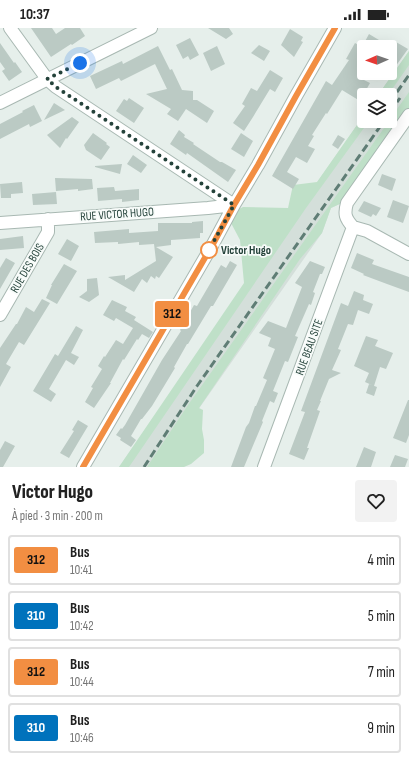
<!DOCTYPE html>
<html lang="fr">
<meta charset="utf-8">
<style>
body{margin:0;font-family:"Sofia Sans Condensed",sans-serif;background:#f2f2f2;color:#222;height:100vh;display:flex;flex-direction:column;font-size:15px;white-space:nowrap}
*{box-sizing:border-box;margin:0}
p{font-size:13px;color:#767676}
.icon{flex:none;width:22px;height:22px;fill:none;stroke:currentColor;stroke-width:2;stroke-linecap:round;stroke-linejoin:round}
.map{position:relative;height:439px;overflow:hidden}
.sheet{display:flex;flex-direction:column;background:#fff;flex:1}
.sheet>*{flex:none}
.badge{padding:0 8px;border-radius:3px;font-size:14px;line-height:26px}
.needle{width:26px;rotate:268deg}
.fabs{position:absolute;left:357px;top:12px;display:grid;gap:8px}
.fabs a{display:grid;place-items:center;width:40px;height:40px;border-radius:4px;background:#fff;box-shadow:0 4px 16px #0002;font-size:20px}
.you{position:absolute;width:20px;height:20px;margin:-10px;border:3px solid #fff;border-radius:50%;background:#1a73e8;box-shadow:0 0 0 6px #1a73e833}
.map>.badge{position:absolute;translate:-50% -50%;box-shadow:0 0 0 2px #fff}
.round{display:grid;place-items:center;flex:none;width:42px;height:42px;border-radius:4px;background:#f2f2f2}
.overview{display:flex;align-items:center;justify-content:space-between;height:68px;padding:0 12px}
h1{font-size:19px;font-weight:800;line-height:30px}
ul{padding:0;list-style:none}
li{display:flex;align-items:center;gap:12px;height:50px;margin:0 8px 6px;padding:0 4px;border:2px solid #e0e0e0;border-radius:4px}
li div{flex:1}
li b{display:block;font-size:15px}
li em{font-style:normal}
li .badge{min-width:44px;font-weight:700;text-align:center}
.status{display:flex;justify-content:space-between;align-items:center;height:28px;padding:0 20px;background:#fff;direction:ltr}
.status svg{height:11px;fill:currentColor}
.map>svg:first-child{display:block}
.built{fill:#d4dfda}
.green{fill:#bfe0c8}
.building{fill:#bbcac4}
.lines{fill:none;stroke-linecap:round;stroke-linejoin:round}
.minor-casing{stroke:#a8b8b2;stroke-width:14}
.minor{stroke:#fff;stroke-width:12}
.rail{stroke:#5f7d75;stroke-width:3;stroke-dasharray:8 4;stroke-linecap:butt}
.line-casing{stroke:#fff;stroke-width:9}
.line{stroke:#f28e42;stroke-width:6}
.walk{stroke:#24423a;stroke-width:4;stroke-dasharray:0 7.2}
.stop-dot{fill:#fff;stroke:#f28e42;stroke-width:2}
.labels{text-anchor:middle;stroke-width:3.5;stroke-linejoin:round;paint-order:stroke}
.street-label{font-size:12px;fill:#24423a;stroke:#f7fbf9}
.stop-label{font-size:12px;font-weight:bold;fill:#24423a;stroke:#f7fbf9;text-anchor:start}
</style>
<div class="status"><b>10:37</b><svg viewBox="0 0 49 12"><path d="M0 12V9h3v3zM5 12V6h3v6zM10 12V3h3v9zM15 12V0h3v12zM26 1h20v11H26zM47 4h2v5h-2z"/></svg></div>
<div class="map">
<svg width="409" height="439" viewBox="0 0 409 439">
<rect width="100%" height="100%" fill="#e6efeb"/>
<path class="built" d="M409,23V82L346,173L331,180L322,205L158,439H119L364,87V93H390V67H378Z"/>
<path class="green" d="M409,23V37L388,67H378Z
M409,64V81L344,174L331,180L322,205L300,231L199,380L203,382L202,401L204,412V425L191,436L184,439H147L188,377L389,93H390V91Z
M364,87V93H369L306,180L129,439H119L244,255L240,212L231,195L237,182L243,179L288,180L293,157L317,154Z"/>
<path class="building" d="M31,0H52L56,6L65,0H80L85,8L72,17L71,16L51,29Z
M208,0H229L233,6L226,11Z
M290,1L303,9L301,13L303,14L294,29L281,17Z
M369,6L379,12L374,19H363L364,20V52L370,55L360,73L342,62L327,86L326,85L312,107L314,108L308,118L315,121L307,135L296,129L287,144L299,151L293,161L272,148L326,53L332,57L349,32L346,31L355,15L362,19Z
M190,10L199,27L190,32L188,28L183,31L176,17Z
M396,14L408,21L390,46V24Z
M0,15L14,35L15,34L22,44L9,53L2,43L5,41L0,34Z
M259,17L270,23L264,33L251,25Z
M158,18L170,42L172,41L182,62L193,63V72H197L214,83L207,95L186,81L178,93L167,86L171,81L146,66L167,61L155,36L121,53L119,50L96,61L90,48L122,33L123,36Z
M217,18L225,36L211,43L203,25Z
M270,42L283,50L275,64L270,61L253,89L244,103L233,95L245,78L242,76L251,60L257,63Z
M129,70L144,80L134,95L116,83L124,71L127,73Z
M54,75L65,82L44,92Z
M34,77L42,93L30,99L29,96L0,111V96L23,84L22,83Z
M72,89L79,94L67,111L66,110L60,120L47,107Z
M179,102L185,107L184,109L194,115L193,116L220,134H222L236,142L228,154L187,125L186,127L170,116Z
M93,105L107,115L106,116L110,119L101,132L86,122L84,117Z
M241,105L253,113L244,129L231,121Z
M338,107L345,111L338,121L332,117Z
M133,127L147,137L141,145L127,136Z
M122,136L120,146L95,139V138Z
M382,146L396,151L392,163L378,157Z
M55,150L92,151L93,161L78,163V161L56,163Z
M22,154L23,165L11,166V170H1L0,156Z
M114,159L115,163L139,161V172L122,174V171L98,173L97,160Z
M56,164L57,176L33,177L32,166Z
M393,172L409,178L403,195L387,189Z
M364,173L381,180L376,188L373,186L371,189L358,183Z
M203,193V205H200V210L171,212V217L156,219L173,229L159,250L156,248L155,251L151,248L147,255L142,251L134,264L108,249L125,247V252L156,233L154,216L139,217V214L118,216V214L95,215L94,204L129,201V205L158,203V195H192V194Z
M23,208L24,220L0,222V211Z
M67,211L79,218L71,233L58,226Z
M357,225L374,232L372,236L409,249V264L387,256L363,247L364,246L351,240Z
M6,230L15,235L0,261V240Z
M230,233L237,237L213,278H211L188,316H187L174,339L175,340L152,378L142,391H141L131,408L136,412L131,419L120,412L121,410L116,407L121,400L122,401L125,397L162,332L181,303L180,302L194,277L197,278L221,237L226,240Z
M310,233L325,239L322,246H320L313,264L315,265L311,277L309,276L295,308L298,309L288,334L285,333L273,363L278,365L274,375L270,373L262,393L263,394L244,439H231L246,399L249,395L255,378H256L267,352L263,350L268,338L275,321L268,318L271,310L259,305L268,293L286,300L302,259L295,255Z
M64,236L77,243L57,276L46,270L52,257H51Z
M97,250L99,267L89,274L79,269L87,263V251Z
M354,263L364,267L363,272L373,276L369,286L358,282L353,297L348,296L338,321L341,322L332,342L341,345L329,351L320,373H321L317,382L320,383L307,420H309L304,432L289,426L305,384L301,383L341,275L348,278Z
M42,271L50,275L24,317L19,314L6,336L11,339L0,359V320L16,296H17L26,279L34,284Z
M112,272L127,279L125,283L136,289L134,292L153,304L149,310L142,306L138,312L137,311L124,332L123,331L110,355H111L94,380L85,374L93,360L91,359L102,341L98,338L104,328L105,329L116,312L123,316L133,300L116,290L114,293L103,287Z
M76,298L83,302L71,325L79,329L74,337L66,332L49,361L56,366L51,374L33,363L55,326L58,328Z
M366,308L378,312L375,318L393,325L386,341L380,339L374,358L365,354L369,345L354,338Z
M369,356L377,359L374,368L366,365Z
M408,372H409V407L406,415L393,410Z
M78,392L88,398L79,413L69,430L60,425L74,403L72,402Z
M5,413L15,418L3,439H0V422Z
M364,419L376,424L371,439H356Z
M395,427L408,431L405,439H390Z"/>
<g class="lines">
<defs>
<path id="minor" d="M10,0L47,51L56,59L234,177
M0,75L151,0
M0,195L208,180L234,177
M353,199C345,190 344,186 347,175L409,87
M353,199L367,203L409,226
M0,287L48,204V191
M83,439L213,216L234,177L258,137L296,68L335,0
M264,439L353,199"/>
</defs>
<use href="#minor" class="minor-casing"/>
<use href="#minor" class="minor"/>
<path class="rail" d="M390,74L409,47
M390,84L400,70
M144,439L197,358L384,93"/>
</g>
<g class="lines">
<defs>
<path id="line" d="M83,439L213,216L234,177L258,137L296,68L335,0"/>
</defs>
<use href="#line" class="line-casing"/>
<use href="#line" class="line"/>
<path class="walk" d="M80,35L47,51L56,59L234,177L209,222"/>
</g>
<circle class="stop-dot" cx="209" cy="222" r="8"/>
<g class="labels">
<g class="street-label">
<text transform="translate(117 186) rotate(-4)" y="4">RUE VICTOR HUGO</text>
<text transform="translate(27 240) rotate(-60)" y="4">RUE DES BOIS</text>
<text transform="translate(309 319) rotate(-70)" y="4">RUE BEAU SITE</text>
</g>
<g class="stop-label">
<text x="221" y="226">Victor Hugo</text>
</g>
</g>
</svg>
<div class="fabs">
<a><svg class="needle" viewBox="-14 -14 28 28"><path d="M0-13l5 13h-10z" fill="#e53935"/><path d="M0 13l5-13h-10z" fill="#767676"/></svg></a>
<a><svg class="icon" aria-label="layers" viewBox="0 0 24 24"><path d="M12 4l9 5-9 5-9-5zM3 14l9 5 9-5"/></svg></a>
</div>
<div class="you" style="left:80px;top:35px"></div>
<b class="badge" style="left:172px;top:286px;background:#f28e42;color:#111">312</b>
</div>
<section class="sheet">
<div class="overview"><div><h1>Victor Hugo</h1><p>À pied · 3 min · 200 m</p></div><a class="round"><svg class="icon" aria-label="heart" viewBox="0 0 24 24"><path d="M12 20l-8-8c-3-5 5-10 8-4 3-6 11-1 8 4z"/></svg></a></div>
<ul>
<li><span class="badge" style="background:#f28e42;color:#111">312</span><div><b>Bus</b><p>10:41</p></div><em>4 min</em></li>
<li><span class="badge" style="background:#0072bc;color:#fff">310</span><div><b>Bus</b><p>10:42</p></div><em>5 min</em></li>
<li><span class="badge" style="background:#f28e42;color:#111">312</span><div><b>Bus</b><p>10:44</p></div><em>7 min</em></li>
<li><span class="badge" style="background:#0072bc;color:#fff">310</span><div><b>Bus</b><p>10:46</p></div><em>9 min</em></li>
</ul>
</section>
